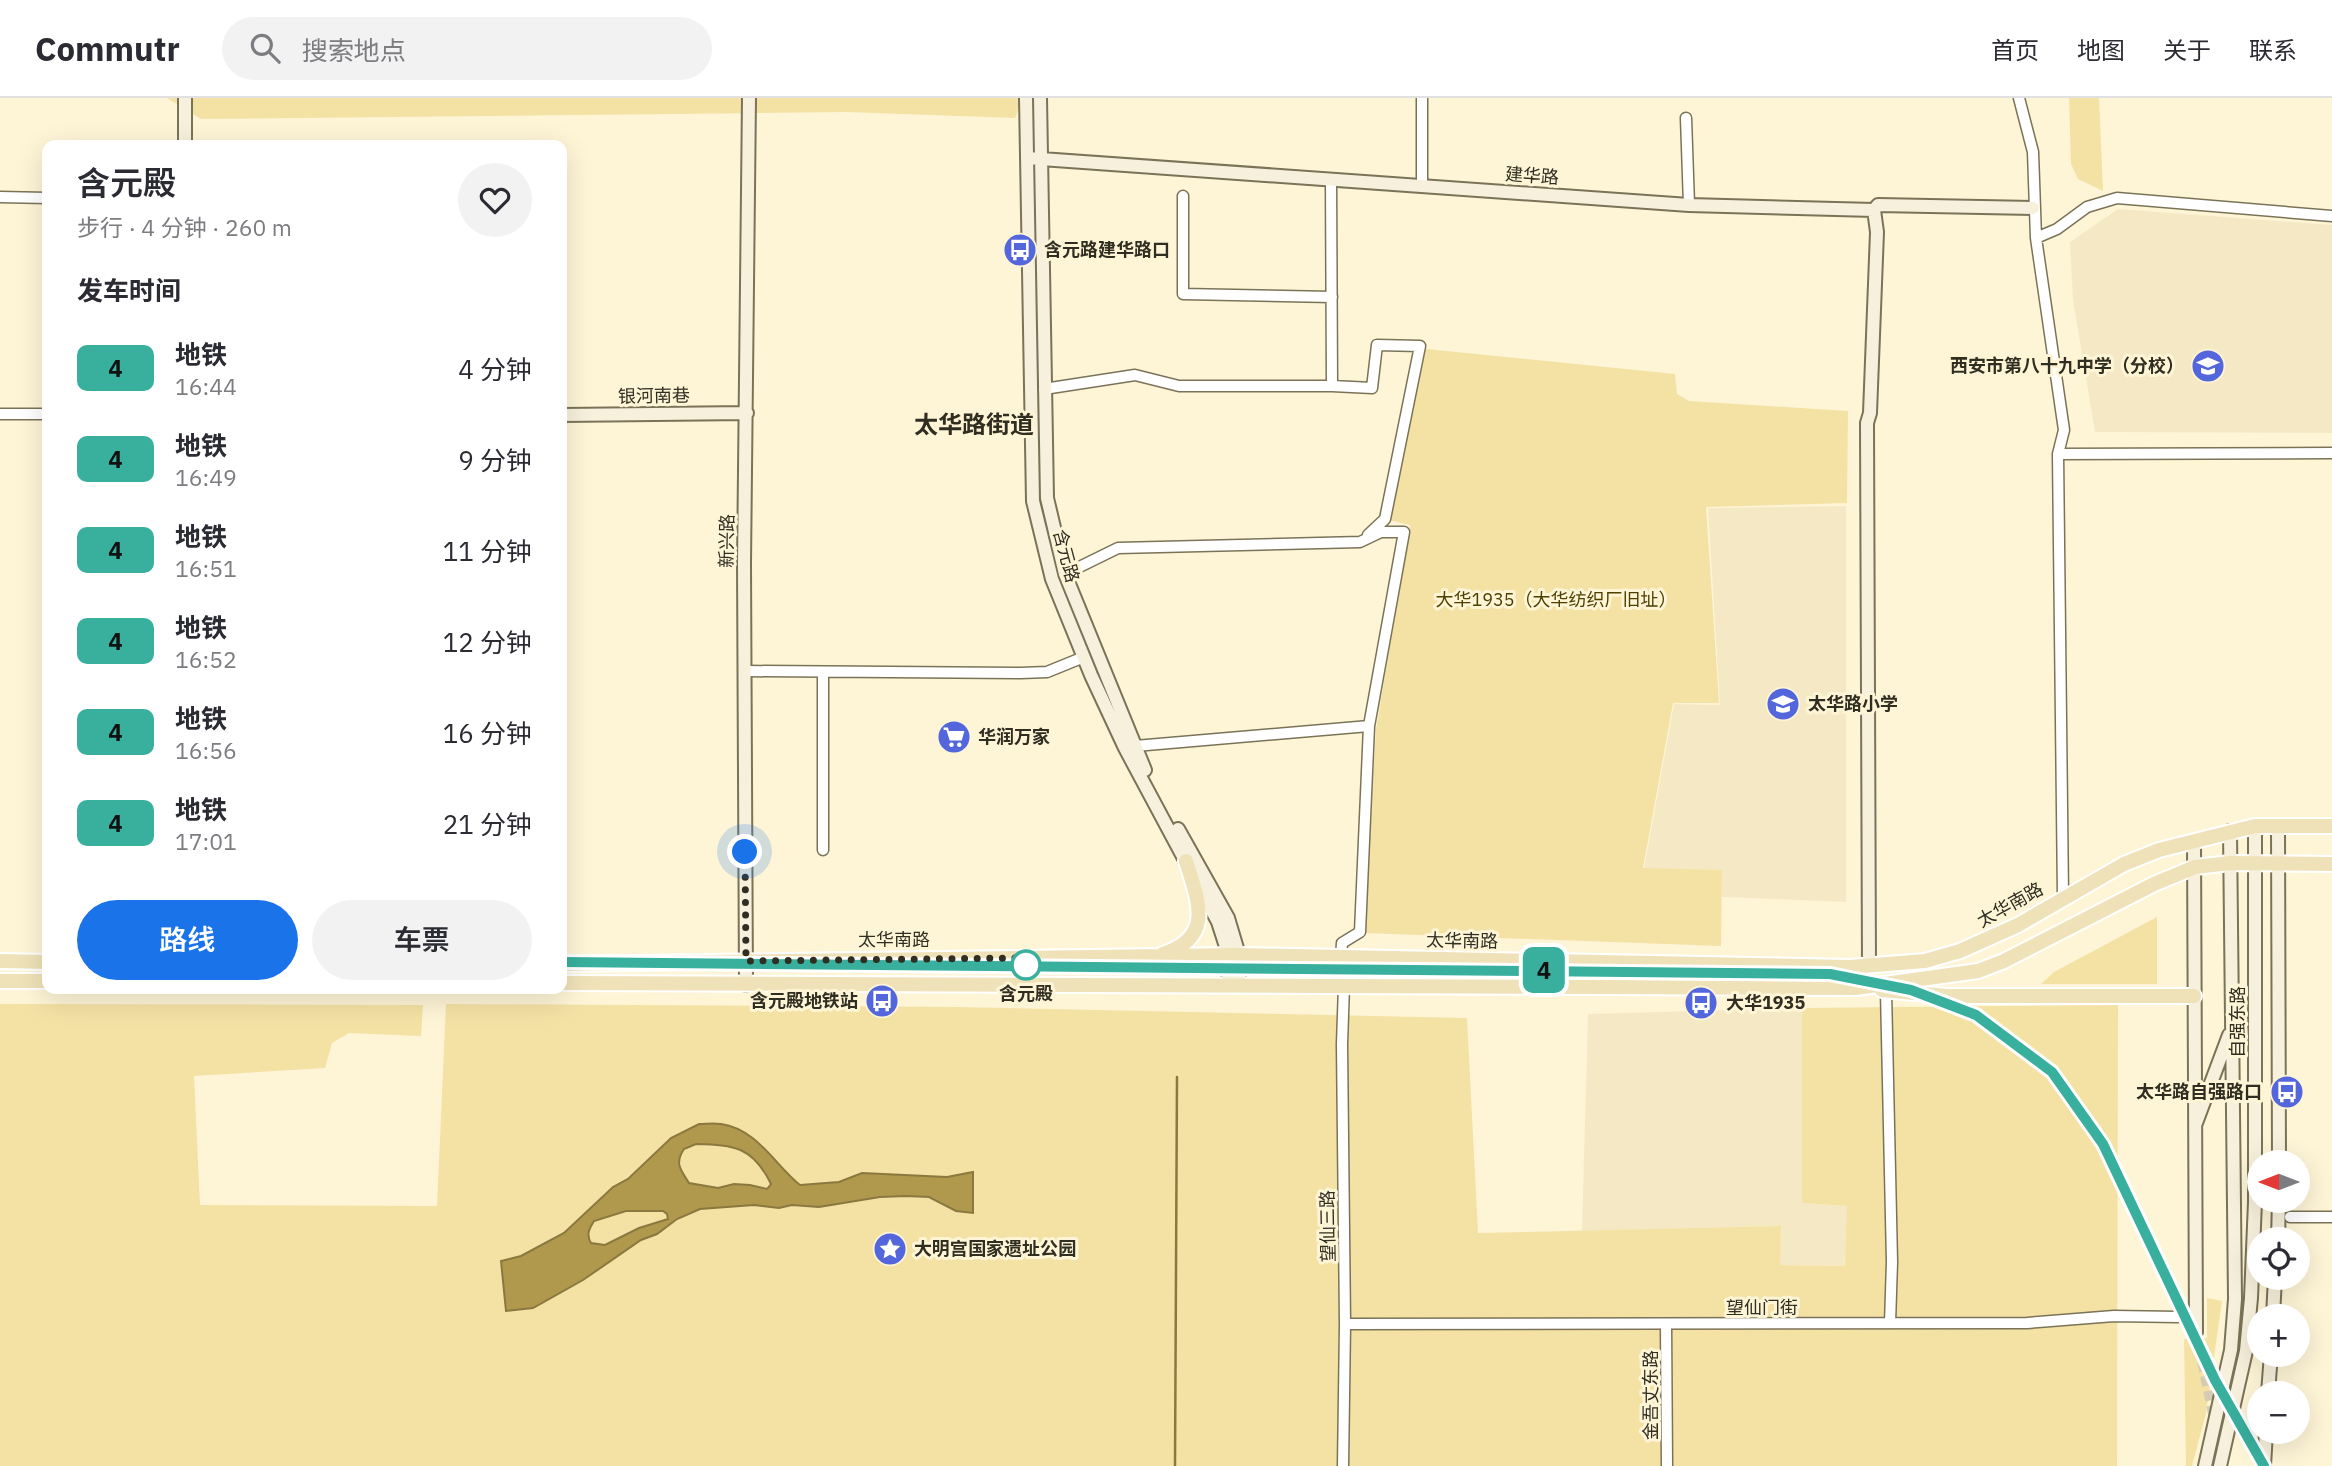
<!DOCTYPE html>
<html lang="zh">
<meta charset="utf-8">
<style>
body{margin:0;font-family:"IBM Plex Sans","Noto Sans SC",sans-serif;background:#f2f2f3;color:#2b2b33;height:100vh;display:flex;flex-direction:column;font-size:26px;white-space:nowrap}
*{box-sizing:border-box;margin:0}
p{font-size:23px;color:#7c7c81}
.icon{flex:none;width:38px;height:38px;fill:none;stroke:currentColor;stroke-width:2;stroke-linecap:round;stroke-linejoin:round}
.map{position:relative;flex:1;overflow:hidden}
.details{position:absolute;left:42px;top:42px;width:525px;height:854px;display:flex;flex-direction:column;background:#fff;border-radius:14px;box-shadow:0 7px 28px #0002}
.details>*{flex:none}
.badge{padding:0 14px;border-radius:10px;font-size:24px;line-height:46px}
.needle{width:46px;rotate:270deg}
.tools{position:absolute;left:2247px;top:1052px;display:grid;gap:14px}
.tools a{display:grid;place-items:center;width:63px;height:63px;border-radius:50%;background:#fff;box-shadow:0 7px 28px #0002;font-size:35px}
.you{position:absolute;width:35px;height:35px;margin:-18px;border:5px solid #fff;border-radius:50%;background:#1a73e8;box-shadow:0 0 0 10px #1a73e833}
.map>.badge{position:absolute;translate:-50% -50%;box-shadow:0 0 0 4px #fff}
h2{padding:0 35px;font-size:26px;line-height:63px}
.round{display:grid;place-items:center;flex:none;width:74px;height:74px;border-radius:37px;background:#f2f2f3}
.headline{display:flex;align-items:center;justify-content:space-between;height:119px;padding:0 35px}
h1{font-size:33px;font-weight:600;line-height:52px}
.button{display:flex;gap:14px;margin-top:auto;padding:14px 35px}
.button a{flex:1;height:80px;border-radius:42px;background:#1a73e8;color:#fff;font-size:28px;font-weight:600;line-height:80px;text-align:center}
.button a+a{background:#f2f2f3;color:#2b2b33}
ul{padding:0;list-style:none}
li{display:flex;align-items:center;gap:21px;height:91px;padding:0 35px}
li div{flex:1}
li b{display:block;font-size:26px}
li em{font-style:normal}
li .badge{min-width:77px;font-weight:700;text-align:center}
header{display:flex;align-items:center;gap:42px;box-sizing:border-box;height:98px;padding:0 35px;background:#fff;border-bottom:2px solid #e1e1e2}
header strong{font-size:33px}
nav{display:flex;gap:38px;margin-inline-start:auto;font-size:24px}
.search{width:490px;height:63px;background:#f2f2f3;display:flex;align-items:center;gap:18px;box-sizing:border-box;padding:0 24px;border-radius:38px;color:#7c7c81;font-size:26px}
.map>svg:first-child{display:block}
.built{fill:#f5e9c5}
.green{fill:#f4e1a4}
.water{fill:#b0984c;stroke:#8a783f;stroke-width:2;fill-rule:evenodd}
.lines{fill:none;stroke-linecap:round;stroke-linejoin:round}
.stream{stroke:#8a783f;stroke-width:2.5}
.street-tunnel{stroke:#d5cdb3;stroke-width:10;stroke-dasharray:10 5;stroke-linecap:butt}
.street-casing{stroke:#7b7358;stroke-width:13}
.secondary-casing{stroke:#7b7358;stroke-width:16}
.primary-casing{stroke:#fff;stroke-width:18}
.street{stroke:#fff;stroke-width:10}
.secondary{stroke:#f7f0dc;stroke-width:12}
.primary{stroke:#efe2b9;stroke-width:14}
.line-casing{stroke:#fff;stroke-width:16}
.line{stroke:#39b09e;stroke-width:10}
.walk{stroke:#302d21;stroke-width:7;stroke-dasharray:0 12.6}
.stop-dot{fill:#fff;stroke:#39b09e;stroke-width:3.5}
.labels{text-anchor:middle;stroke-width:6;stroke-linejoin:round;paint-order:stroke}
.street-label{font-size:18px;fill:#302d21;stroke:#fef5d7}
.poi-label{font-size:18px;font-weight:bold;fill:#302d21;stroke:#fef5d7;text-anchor:start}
.park-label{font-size:18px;fill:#504000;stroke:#fef5d7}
.stop-label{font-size:18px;font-weight:bold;fill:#302d21;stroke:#fef5d7}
.district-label{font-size:24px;font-weight:bold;fill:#302d21;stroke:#fef5d7}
</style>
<header>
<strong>Commutr</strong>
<div class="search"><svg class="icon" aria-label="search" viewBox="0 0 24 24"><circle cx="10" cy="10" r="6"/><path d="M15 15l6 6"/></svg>搜索地点</div>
<nav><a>首页</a><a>地图</a><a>关于</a><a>联系</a></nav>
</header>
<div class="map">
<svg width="2332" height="1368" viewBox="0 0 2332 1368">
<rect width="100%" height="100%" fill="#fef5d7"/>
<path class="built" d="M2118,111L2332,127V335L2095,334L2073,202L2070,144Z
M1846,408V804L1722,799V772L1644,771L1674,606L1720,607L1708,410Z
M1802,910V1105L1848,1108L1846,1168L1779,1167L1781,1128L1582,1133L1588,916Z"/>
<path class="green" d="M167,0H1023L1015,20L846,14L201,21Z
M2069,0H2099L2103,93L2078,81L2071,66Z
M1426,251L1675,276L1677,296L1689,303L1848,313L1847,405L1706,409L1719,605H1673L1643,770L1722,772L1721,848L1364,835L1376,632L1410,427L1388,422L1419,263Z
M2157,819V886H2041L2054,874Z
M0,906L423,907L421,938L349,935L332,945L325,970L194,978L200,1107L437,1108L446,906L958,909L1467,920L1478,1135L1781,1128L1780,1167L1845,1168L1847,1108L1802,1105V910L2118,907L2117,1368H0Z
M2207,1200L2222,1203L2206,1315L2192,1368H2186L2184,1241L2207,1240Z"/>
<path class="water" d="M699,1026C706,1026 714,1025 721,1026C757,1031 775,1067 800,1087L839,1084L862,1075L947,1079L973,1074V1115L956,1113L929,1099L906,1098L880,1099L819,1109L792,1107L779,1110L754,1107L700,1111L677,1121L657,1136L641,1142L583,1182L533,1210L506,1213L501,1163L521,1158L564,1135L613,1089L628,1081L671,1040ZM696,1046C735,1047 753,1049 771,1086L767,1091L750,1087L734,1086L718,1090L689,1085C681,1072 674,1066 684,1051ZM626,1113H663L667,1116L668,1121L639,1130L605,1147L591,1145C586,1137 589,1131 594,1123Z"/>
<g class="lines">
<path class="stream" d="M1175,1368L1177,979"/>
<path class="street-tunnel" d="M2196,1234L2218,1340V1361"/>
<defs>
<path id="street" d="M2019,0L2033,54L2036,140L2064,332L2058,356L2063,799
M1686,20L1689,107
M1331,81L1332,288
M1422,88V0
M1183,98V196L1332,199
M0,99L47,100
M2036,140L2057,131L2087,109L2117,100L2332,118
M1044,291L1135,277L1179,288H1332L1372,290L1377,247L1420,248L1385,421L1368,437
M0,316H47
M2058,356L2332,355
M1065,476L1118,450L1360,444L1381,434H1404L1369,628L1360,834L1342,845L1341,860
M745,573L1021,575L1047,574L1084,559
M1135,648L1369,628
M823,752V575
M1886,893L1892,1164L1890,1225
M2290,1119H2332
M1345,1226L2027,1225L2114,1218L2178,1219
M1666,1226L1667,1368
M1343,1368L1345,1226L1342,946L1344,888"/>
<path id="secondary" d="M1026,0L1033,403L1052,481L1091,577L1125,650L1218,824L1229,858L1228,887
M1040,0L1047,400L1065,476L1145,672
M185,47V0
M1027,60L1689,107L1874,112L1878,107L2033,110
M562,317L747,315
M2278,727L2279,1064
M1178,731L1228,820L1239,857V887
M2194,743L2196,1234
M1869,868L1867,325L1870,315L1877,134L1874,112
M746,887L744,466L749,0
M2196,1025L2229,937
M2278,1141L2279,1102
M2273,1218L2275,1180
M2268,1295L2271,1256
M2205,1368L2231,1252L2235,1201L2230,733
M2220,1368L2246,1253L2251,1200L2255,1104V728
M2264,1368L2266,1334"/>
<path id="primary" d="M1163,856C1215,839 1198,802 1186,763
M0,863L47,864
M562,866L1239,857L1850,869L1925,863L1960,853L2018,827L2124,766L2159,752L2255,728H2332
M0,883H47
M562,885L1856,890L1978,873L2004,863L2154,786L2195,769L2230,765L2332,766
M1882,892L1947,898H2194"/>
</defs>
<use href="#street" class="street-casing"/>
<use href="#secondary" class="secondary-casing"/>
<use href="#primary" class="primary-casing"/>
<use href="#street" class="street"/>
<use href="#secondary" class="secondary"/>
<use href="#primary" class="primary"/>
</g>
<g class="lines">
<defs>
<path id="line" d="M562,864L1830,876L1911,892L1976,917L2052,974L2103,1046L2215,1282L2264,1368"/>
</defs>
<use href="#line" class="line-casing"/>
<use href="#line" class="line"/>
<path class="walk" d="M745,754L746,863L1016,860L1026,867"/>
</g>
<defs>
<symbol id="bus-disc" viewBox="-11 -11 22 22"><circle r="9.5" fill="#5366dc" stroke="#fef5d7"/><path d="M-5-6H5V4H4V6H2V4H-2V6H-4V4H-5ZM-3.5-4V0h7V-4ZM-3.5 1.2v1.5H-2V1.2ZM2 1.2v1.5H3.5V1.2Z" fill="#fff"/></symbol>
<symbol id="school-disc" viewBox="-11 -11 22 22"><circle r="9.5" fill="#5366dc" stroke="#fef5d7"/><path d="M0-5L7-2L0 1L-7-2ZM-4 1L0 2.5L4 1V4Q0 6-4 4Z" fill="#fff"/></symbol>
<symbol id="supermarket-disc" viewBox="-11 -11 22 22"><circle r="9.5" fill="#5366dc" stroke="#fef5d7"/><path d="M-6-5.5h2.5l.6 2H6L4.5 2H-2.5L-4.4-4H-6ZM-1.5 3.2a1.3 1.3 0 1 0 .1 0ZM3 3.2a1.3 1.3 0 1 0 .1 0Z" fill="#fff"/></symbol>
<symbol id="sight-disc" viewBox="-11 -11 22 22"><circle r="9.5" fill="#5366dc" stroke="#fef5d7"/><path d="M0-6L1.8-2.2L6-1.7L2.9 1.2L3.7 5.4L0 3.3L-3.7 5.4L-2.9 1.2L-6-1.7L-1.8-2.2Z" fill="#fff"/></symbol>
</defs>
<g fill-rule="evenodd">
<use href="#bus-disc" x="1001" y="133" width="38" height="38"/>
<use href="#school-disc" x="2189" y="249" width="38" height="38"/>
<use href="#school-disc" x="1764" y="587" width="38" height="38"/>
<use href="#supermarket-disc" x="935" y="620" width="38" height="38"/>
<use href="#bus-disc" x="863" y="884" width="38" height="38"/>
<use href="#bus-disc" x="1682" y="886" width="38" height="38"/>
<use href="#bus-disc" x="2268" y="975" width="38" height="38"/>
<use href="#sight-disc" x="871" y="1132" width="38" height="38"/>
</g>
<circle class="stop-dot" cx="1026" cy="867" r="14"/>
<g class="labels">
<g class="street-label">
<text transform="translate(1532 78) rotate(4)" y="6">建华路</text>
<text transform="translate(654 298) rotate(-1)" y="6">银河南巷</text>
<text transform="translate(727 443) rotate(-89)" y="6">新兴路</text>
<text transform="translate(1066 458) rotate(75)" y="6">含元路</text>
<text transform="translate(2010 807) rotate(-29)" y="6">太华南路</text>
<text x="894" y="848">太华南路</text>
<text transform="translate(1462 843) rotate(1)" y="6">太华南路</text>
<text transform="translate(2238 924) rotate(-90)" y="6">自强东路</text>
<text transform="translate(1328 1128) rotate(-91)" y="6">望仙三路</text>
<text x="1762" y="1216">望仙门街</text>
<text transform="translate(1651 1297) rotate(-90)" y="6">金吾丈东路</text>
</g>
<g class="poi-label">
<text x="1044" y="158">含元路建华路口</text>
<text x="2184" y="274" text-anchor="end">西安市第八十九中学（分校）</text>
<text x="1808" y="612">太华路小学</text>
<text x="978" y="645">华润万家</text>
<text x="858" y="909" text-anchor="end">含元殿地铁站</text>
<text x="1726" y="911">大华1935</text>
<text x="2262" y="1000" text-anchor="end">太华路自强路口</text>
<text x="914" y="1157">大明宫国家遗址公园</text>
</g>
<g class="park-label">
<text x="1556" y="508">大华1935（大华纺织厂旧址）</text>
</g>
<g class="stop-label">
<text x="1026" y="902">含元殿</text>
</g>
<g class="district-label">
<text x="974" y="335">太华路街道</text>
</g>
</g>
</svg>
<div class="tools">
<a><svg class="needle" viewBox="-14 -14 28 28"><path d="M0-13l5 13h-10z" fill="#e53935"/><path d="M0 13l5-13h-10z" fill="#7c7c81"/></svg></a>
<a><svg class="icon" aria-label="locate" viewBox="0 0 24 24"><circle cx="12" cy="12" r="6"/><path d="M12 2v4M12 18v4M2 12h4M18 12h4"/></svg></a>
<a>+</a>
<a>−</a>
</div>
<div class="you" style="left:745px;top:754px"></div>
<b class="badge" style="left:1544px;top:872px;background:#39b09e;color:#111">4</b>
<section class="details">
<div class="headline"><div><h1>含元殿</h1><p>步行 · 4 分钟 · 260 m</p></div><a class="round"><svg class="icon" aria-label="heart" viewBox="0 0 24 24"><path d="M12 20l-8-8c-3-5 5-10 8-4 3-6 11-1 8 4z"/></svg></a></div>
<h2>发车时间</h2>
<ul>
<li><span class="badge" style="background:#39b09e;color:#111">4</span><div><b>地铁</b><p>16:44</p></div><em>4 分钟</em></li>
<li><span class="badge" style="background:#39b09e;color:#111">4</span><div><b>地铁</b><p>16:49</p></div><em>9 分钟</em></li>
<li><span class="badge" style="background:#39b09e;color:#111">4</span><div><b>地铁</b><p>16:51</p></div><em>11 分钟</em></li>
<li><span class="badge" style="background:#39b09e;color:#111">4</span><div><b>地铁</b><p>16:52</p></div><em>12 分钟</em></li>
<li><span class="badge" style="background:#39b09e;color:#111">4</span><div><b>地铁</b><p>16:56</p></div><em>16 分钟</em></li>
<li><span class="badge" style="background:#39b09e;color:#111">4</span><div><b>地铁</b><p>17:01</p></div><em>21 分钟</em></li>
</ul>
<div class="button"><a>路线</a><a>车票</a></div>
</section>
</div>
